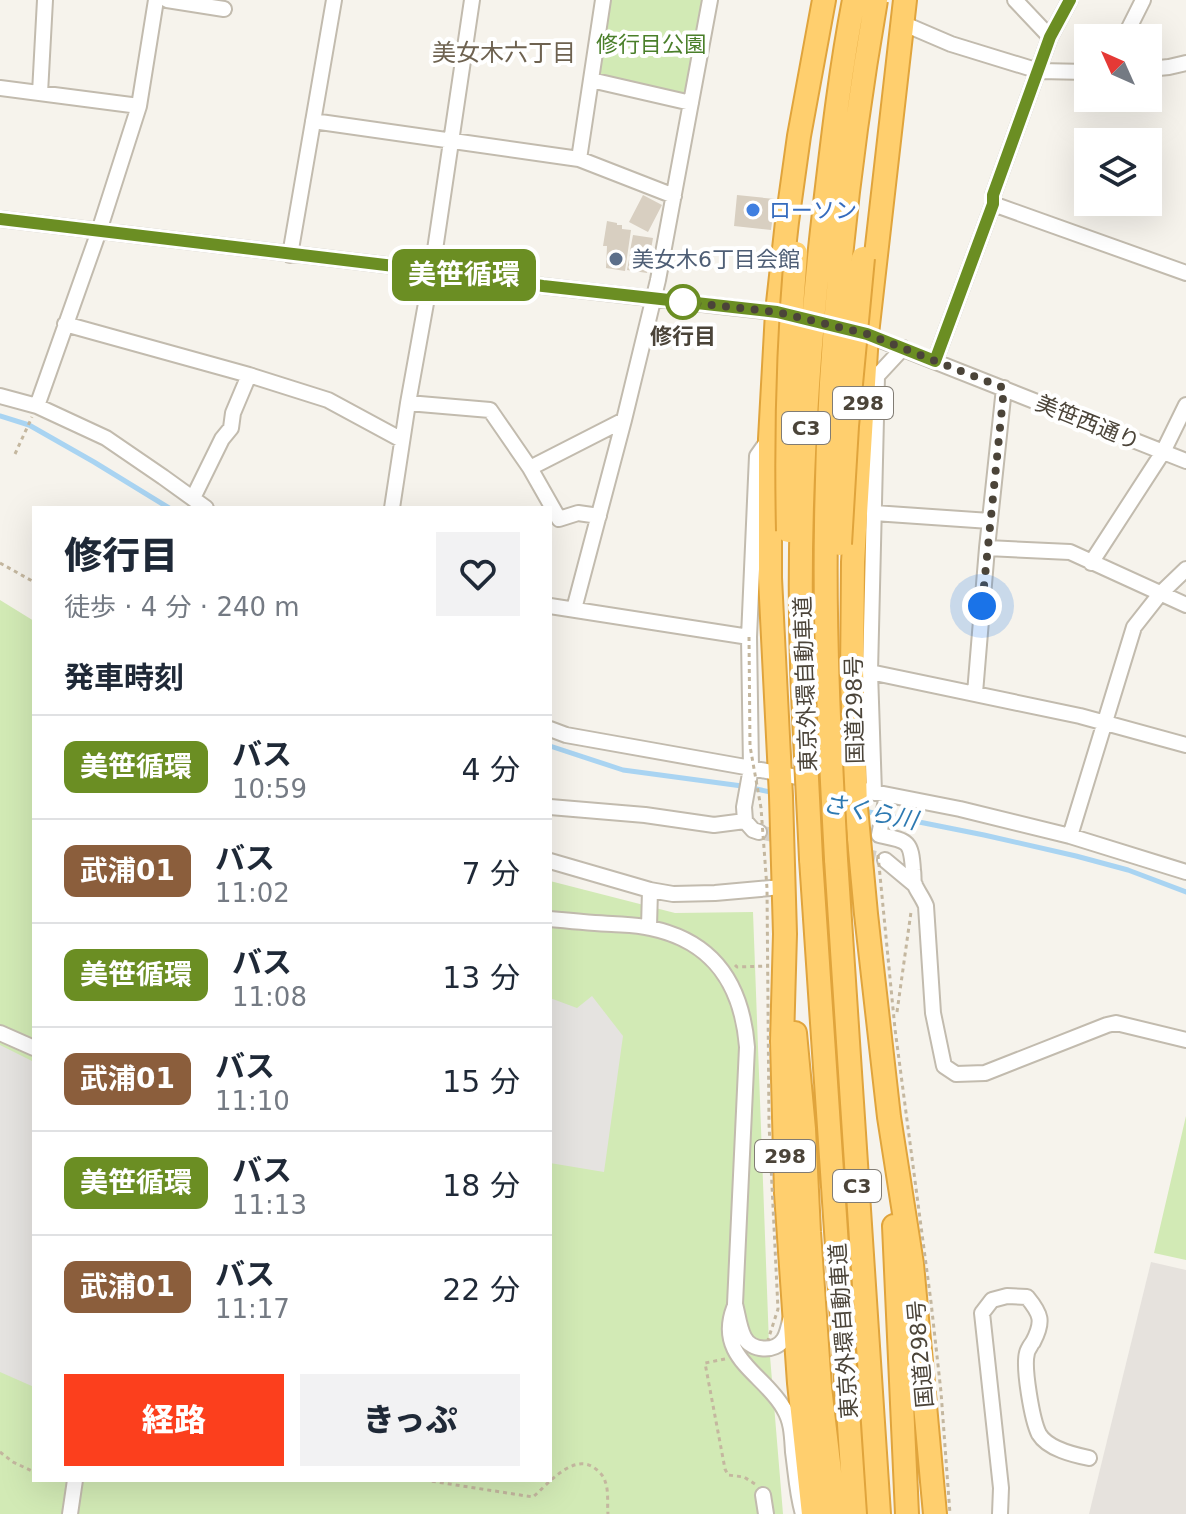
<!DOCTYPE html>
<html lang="ja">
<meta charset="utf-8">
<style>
body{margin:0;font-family:"DejaVu Sans","Noto Sans JP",sans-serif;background:#f2f2f3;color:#1f2937;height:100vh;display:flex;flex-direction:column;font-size:30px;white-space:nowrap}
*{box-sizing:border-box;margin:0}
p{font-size:26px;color:#747a83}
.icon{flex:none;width:44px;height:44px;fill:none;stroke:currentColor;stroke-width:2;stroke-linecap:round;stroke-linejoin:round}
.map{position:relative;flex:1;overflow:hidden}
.side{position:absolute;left:32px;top:506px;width:520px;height:976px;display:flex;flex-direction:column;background:#fff;border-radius:0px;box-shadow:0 8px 32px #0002}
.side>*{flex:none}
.badge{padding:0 16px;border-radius:12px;font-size:28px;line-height:52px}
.needle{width:52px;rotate:315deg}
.tools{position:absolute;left:1074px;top:24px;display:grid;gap:16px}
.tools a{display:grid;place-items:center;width:88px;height:88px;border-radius:0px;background:#fff;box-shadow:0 8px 32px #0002;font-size:40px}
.you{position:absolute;width:40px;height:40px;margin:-20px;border:6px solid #fff;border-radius:50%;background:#1a73e8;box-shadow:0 0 0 12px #1a73e833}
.map>.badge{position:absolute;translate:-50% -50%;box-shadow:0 0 0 4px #fff}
h2{padding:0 32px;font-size:30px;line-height:72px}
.round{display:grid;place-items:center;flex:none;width:84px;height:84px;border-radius:0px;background:#f2f2f3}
.overview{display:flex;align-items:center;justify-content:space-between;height:136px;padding:0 32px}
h1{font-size:38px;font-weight:800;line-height:60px}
.action{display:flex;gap:16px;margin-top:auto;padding:16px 32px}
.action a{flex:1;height:92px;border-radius:0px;background:#fc3f1d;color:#fff;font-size:32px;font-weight:800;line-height:92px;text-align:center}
.action a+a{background:#f2f2f3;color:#1f2937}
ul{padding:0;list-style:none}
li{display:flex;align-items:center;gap:24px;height:104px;padding:0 32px;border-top:2px solid #e0e1e3}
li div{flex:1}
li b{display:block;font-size:30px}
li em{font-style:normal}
li .badge{min-width:88px;font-weight:700;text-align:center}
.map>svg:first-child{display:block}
.industrial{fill:#e6e2dd}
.green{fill:#d2eab5}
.parking{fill:#e5e3e0}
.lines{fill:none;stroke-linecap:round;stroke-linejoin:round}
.stream{stroke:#a9d4f2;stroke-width:5}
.building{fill:#d8cfc1}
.minor-tunnel{stroke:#d4d0c8;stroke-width:14;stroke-dasharray:14 7;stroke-linecap:butt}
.minor-casing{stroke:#c2bbae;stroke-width:18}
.highway-casing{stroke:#e0a43c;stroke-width:26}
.path{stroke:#c4b79f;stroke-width:3;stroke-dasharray:4 4;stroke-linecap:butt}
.minor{stroke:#fff;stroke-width:14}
.highway{stroke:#ffcf6e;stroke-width:22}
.highway-bridge-casing{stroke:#e0a43c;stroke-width:26;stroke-linecap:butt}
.path-bridge{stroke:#c4b79f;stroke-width:3;stroke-dasharray:4 4;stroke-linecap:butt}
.highway-bridge{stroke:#ffcf6e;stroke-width:22}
.line-casing{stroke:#fff;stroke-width:18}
.line{stroke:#6b8e23;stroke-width:12}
.walk{stroke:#4b4439;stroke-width:8;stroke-dasharray:0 14.4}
.shop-dot{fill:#3f7fe0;stroke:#fff;stroke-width:3}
.service-dot{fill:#5c6f8a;stroke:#fff;stroke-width:3}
.stop-dot{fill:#fff;stroke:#6b8e23;stroke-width:4}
.labels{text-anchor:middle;stroke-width:8;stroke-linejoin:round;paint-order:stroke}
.shield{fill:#fff;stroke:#817c74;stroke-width:2}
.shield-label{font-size:20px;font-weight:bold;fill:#4b4439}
.park-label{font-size:22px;fill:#4a7f2a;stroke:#fff}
.shop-label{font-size:22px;fill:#366cbe;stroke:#fff;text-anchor:start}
.service-label{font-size:22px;fill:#4e5e75;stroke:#fff;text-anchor:start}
.stop-label{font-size:22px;font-weight:bold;fill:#4b4439;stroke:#fff}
.street-label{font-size:22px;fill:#4b4439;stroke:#fff}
.neighbourhood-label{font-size:24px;fill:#6e6250;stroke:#fff}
.water-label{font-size:24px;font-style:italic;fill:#2e7ab2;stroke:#fff}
</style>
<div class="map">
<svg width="1186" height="1514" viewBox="0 0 1186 1514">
<rect width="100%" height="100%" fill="#f6f3ec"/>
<path class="industrial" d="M1151,1262L1186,1270V1514H1089Z"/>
<path class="green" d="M608,0H706L686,94L682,96L602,77L598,73Z
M0,600L34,621V1480H550V881L675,913L753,912L769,1344L783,1514H0Z
M1186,1116V1260L1154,1253Z"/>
<path class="parking" d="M592,996L623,1036L604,1172L550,1163V998L577,1008Z
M0,1045L34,1062V1387L0,1372Z"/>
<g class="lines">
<path class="stream" d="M0,416L29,425L94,462L169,508
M550,746L623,770L742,786L775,793
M864,811L984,835L1076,856L1128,870L1186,892"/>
</g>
<path class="building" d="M643,195L662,205L648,232L629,222Z
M737,195L775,199L771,230L734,226Z
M607,221L617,223V225H622V229L631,230L625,271L606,268L607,246H603Z
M633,235L653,238L650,255L630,251Z
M630,254L649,257L647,273L627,270Z"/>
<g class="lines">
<path class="minor-tunnel" d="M759,832L885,860"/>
<defs>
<path id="minor" d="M167,0L224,9
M1015,0L1050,37
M902,23L951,44L1039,71L1088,72
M1124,38L1143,0
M1148,69L1169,67L1186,63
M591,80L691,103
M0,88L139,106
M40,93L45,0
M313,121L579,159L674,196
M579,159L603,0
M993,204L1186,273
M0,219L436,271L543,286L782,313
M290,255L334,0
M65,324L249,375L328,400L402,440
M860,332L1186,461
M935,361L993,204V195L1050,37L1070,0
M0,396L37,406L106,438L163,477L206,508
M408,403L490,410L530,468L624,420
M37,406L99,231L139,106L156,0
M530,468L559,519L578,513L599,516
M193,498L222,439L231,428L233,413L249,375
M392,508L408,403L432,270L472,0
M874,513L990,521
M987,548L1070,552L1186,605
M1091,563L1163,452L1186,405
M550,606L749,637
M574,609L624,420L658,280L710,0
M870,672L1080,716L1186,745
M975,693L987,548L1004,388
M550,729L566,735L751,768L960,809L1070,836L1186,872
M874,793L870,672L877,376L903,348
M887,795L879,835C908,841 911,840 913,870C914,875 913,879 914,883C917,891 923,898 926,906L933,1013L944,1066L956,1074L985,1073L1107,1025L1116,1023L1186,1040
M550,807L645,815L714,825L745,821
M759,832L753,830L745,821L744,807L751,768L749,637L757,456L769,439
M1070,836L1134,627L1160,594L1186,569
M885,860L915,885
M550,861L650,890L673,894L715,893L782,887
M550,919C571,921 591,923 612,924C625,925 637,925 650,928C714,941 742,985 747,1047L735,1304C738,1315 739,1327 744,1337C751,1351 775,1353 784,1339C787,1334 789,1325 790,1320
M649,927L650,890
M0,1033L34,1048
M734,1308C715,1358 765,1374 784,1409C792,1422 792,1437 793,1452C796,1473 797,1494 803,1514
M763,1495L766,1514
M70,1514L75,1480
M1000,1514L1001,1488L982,1313L992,1300L1007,1296L1027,1297C1041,1314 1044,1321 1033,1342C1032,1343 1027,1351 1027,1353C1023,1367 1032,1420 1039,1434C1048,1449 1074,1455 1089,1458"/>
<path id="highway" d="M905,0L867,334L853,562L852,678L856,807L866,914L889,1117L912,1264L935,1514
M811,859L855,1514
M836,859L879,1514
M795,1033L804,1129L809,1232L820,1387L835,1514
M894,1226L907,1514
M813,1514L799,1383L786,1193L782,1041L785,934L781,796L770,578V439L777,312L787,222L799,136L824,0"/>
</defs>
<use href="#minor" class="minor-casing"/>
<use href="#highway" class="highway-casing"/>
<path class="path" d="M15,454L32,417
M0,563L34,582
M735,965L737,967L767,966
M897,1012L911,912
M725,1359L705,1363L725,1469L728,1475L744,1477L755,1484
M0,1452L13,1462L34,1472
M424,1480L533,1497C548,1484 572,1454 593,1467C598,1470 604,1476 605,1481C609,1491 607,1504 608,1514"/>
<use href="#minor" class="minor"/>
<use href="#highway" class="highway"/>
<defs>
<path id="highway-bridge" d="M788,531C786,438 788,346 796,253
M840,544L847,426L863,258
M811,859C808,794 804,729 802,665C797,511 807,357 825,204C833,136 841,67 854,0
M836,859C830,747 824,636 826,525C828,350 846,173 876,0"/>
</defs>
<use href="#highway-bridge" class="highway-bridge-casing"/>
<path class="path-bridge" d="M749,637L750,746L761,808L767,888L769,1124L778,1309L768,1340
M878,855L895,1029L931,1302L941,1392L950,1514"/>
<use href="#highway-bridge" class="highway-bridge"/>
</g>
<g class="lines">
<defs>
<path id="line" d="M0,219L436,271L543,286L777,312L867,334L935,361L993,204V195L1050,37L1070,0"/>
</defs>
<use href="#line" class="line-casing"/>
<use href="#line" class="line"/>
<path class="walk" d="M683,302L777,312L867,334L1004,388L982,606"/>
</g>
<circle class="shop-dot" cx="753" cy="210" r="8"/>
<circle class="service-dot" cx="616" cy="259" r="8"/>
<circle class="stop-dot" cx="683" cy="302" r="16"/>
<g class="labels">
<g class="shield">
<rect x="833" y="387" width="60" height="32" rx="6"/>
<rect x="782" y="412" width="48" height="32" rx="6"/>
<rect x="755" y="1140" width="60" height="32" rx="6"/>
<rect x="833" y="1170" width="48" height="32" rx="6"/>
</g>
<g class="shield-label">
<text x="863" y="410">298</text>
<text x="806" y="435">C3</text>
<text x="785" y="1163">298</text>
<text x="857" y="1193">C3</text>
</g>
<g class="park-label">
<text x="651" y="52">修行目公園</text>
</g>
<g class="shop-label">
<text x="769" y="218">ローソン</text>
</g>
<g class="service-label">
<text x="632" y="267">美女木6丁目会館</text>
</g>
<g class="stop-label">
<text x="683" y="344">修行目</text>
</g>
<g class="street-label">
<text transform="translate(1088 422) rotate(22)" y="8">美笹西通り</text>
<text transform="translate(805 684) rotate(-92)" y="8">東京外環自動車道</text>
<text transform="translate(854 710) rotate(-91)" y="8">国道298号</text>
<text transform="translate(843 1331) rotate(-94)" y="8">東京外環自動車道</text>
<text transform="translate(920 1354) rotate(-95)" y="8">国道298号</text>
</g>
<g class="neighbourhood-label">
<text x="504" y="61">美女木六丁目</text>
</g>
<g class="water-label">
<text transform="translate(870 812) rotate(11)" y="8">さくら川</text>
</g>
</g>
</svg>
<div class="tools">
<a><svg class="needle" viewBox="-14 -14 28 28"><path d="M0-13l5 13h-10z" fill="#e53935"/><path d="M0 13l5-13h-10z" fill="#747a83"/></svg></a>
<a><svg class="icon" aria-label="layers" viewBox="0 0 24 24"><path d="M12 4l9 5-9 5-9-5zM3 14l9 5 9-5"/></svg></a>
</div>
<div class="you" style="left:982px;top:606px"></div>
<b class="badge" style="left:464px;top:275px;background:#6b8e23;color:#fff">美笹循環</b>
<section class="side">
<div class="overview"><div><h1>修行目</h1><p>徒歩 · 4 分 · 240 m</p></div><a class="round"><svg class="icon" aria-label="heart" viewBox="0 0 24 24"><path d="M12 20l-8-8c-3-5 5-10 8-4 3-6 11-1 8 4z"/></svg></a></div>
<h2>発車時刻</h2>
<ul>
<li><span class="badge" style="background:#6b8e23;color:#fff">美笹循環</span><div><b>バス</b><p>10:59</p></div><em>4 分</em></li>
<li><span class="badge" style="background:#8b5e3c;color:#fff">武浦01</span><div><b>バス</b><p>11:02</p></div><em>7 分</em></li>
<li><span class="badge" style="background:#6b8e23;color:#fff">美笹循環</span><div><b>バス</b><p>11:08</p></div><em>13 分</em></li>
<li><span class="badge" style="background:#8b5e3c;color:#fff">武浦01</span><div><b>バス</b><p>11:10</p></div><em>15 分</em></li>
<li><span class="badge" style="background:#6b8e23;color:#fff">美笹循環</span><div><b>バス</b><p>11:13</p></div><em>18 分</em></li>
<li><span class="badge" style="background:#8b5e3c;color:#fff">武浦01</span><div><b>バス</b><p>11:17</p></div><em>22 分</em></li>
</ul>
<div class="action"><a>経路</a><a>きっぷ</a></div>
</section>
</div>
